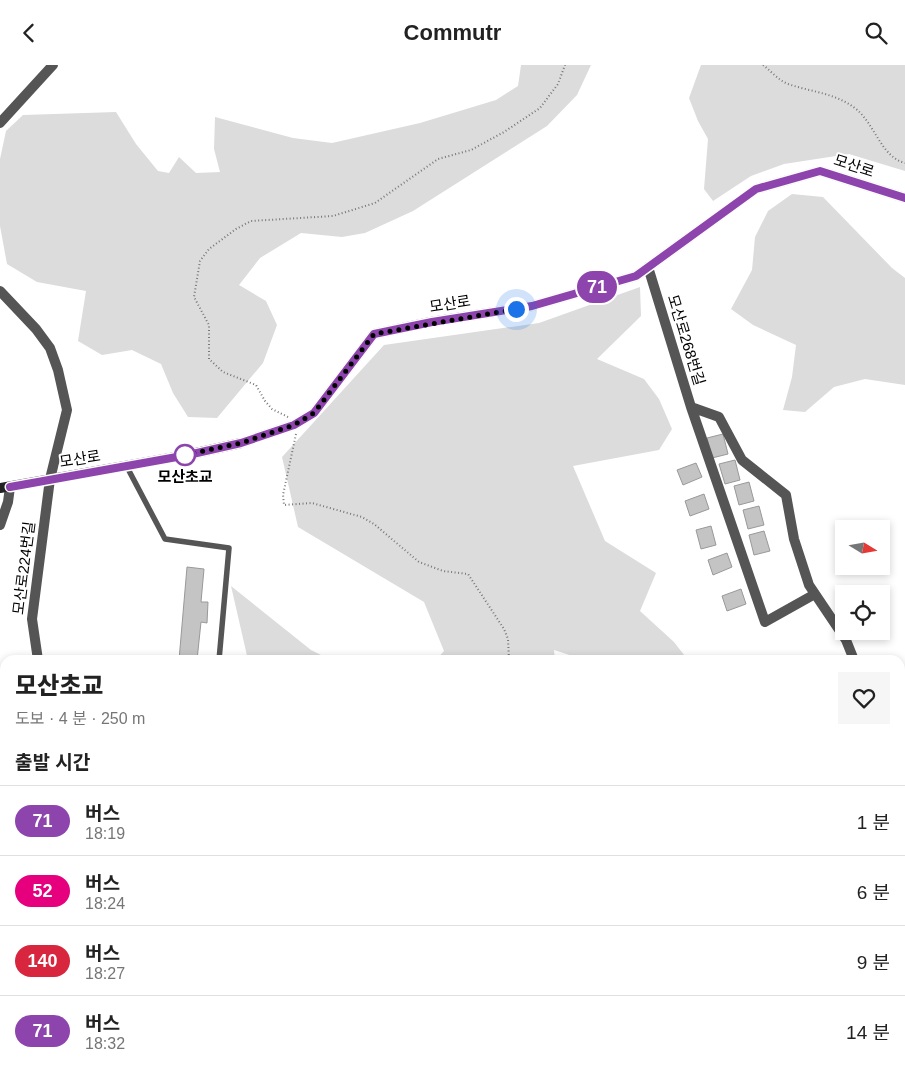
<!DOCTYPE html>
<html lang="ko">
<meta charset="utf-8">
<style>
body{margin:0;font-family:Arial,"Noto Sans KR",sans-serif;background:#f6f6f6;color:#222;height:100vh;display:flex;flex-direction:column;font-size:19px;white-space:nowrap}
*{box-sizing:border-box;margin:0}
p{font-size:16px;color:#767676}
.icon{flex:none;width:28px;height:28px;fill:none;stroke:currentColor;stroke-width:2;stroke-linecap:round;stroke-linejoin:round}
.map{position:relative;flex:1;overflow:hidden}
.panel{position:absolute;left:0px;top:590px;width:905px;height:420px;display:flex;flex-direction:column;background:#fff;border-radius:15px 15px 0 0;box-shadow:0 2px 8px #0003}
.panel>*{flex:none}
.badge{padding:0 10px;border-radius:16px;font-size:18px;line-height:32px}
.needle{width:32px;rotate:101deg}
.tools{position:absolute;left:835px;top:455px;display:grid;gap:10px}
.tools a{display:grid;place-items:center;width:55px;height:55px;border-radius:0px;background:#fff;box-shadow:0 2px 8px #0003;font-size:25px}
.you{position:absolute;width:25px;height:25px;margin:-12px;border:4px solid #fff;border-radius:50%;background:#1a73e8;box-shadow:0 0 0 8px #1a73e833}
.map>.badge{position:absolute;translate:-50% -50%;box-shadow:0 0 0 2px #fff}
h2{padding:0 15px;font-size:19px;line-height:45px}
.round{display:grid;place-items:center;flex:none;width:52px;height:52px;border-radius:0px;background:#f6f6f6}
.summary{display:flex;align-items:center;justify-content:space-between;height:85px;padding:0 15px}
h1{font-size:24px;font-weight:800;line-height:38px}
ul{padding:0;list-style:none}
li{display:flex;align-items:center;gap:15px;height:70px;padding:0 15px;border-top:1px solid #e0e0e0}
li div{flex:1}
li b{display:block;font-size:19px}
li em{font-style:normal}
li .badge{min-width:55px;font-weight:700;text-align:center}
header{display:flex;justify-content:space-between;align-items:center;height:65px;padding:0 15px;background:#fff;font-size:22px;font-weight:800}
.map>svg:first-child{display:block}
.green{fill:#dcdcdc}
.building{fill:#c4c4c4;stroke:#999}
.lines{fill:none;stroke-linecap:round;stroke-linejoin:round}
.path{stroke:#777;stroke-width:2;stroke-dasharray:1 2.5;stroke-linecap:butt}
.lane{stroke:#555;stroke-width:5.5}
.street{stroke:#555;stroke-width:10}
.secondary{stroke:#222;stroke-width:10}
.line-casing{stroke:#fff;stroke-width:11}
.line{stroke:#8e44ad;stroke-width:8}
.walk{stroke:#000;stroke-width:5;stroke-dasharray:0 9}
.stop-dot{fill:#fff;stroke:#8e44ad;stroke-width:2.5}
.labels{text-anchor:middle;stroke-width:4;stroke-linejoin:round;paint-order:stroke}
.street-label{font-size:15px;fill:#000;stroke:#fff}
.stop-label{font-size:15px;font-weight:bold;fill:#000;stroke:#fff}
</style>
<header><svg class="icon" aria-label="back" viewBox="0 0 24 24"><path d="M15 5l-7 7 7 7"/></svg>Commutr<svg class="icon" aria-label="search" viewBox="0 0 24 24"><circle cx="10" cy="10" r="6"/><path d="M15 15l6 6"/></svg></header>
<div class="map">
<svg width="905" height="1010" viewBox="0 0 905 1010">
<rect width="100%" height="100%" fill="#fff"/>
<path class="green" d="M521,0H591L577,30L547,61L413,146L365,168L342,172L301,168L260,193L239,220L266,236L277,260L263,298L217,353L188,352L173,328L161,299L132,285L102,290L78,276L86,226L37,217L7,199L0,161V94L6,66L23,50L116,47L136,79L158,106L169,108L179,92L196,108L220,107L214,84L215,52L293,73L332,78L420,58L496,35L518,21Z
M701,0H905V106L849,89L784,99L751,111L713,136L704,124L708,74L698,56L689,33Z
M792,129L823,132L892,203L905,213V320L865,314L834,322L805,347L783,345L792,312L796,280L753,260L731,244L752,205L755,172L768,146Z
M640,222L641,251L597,294L644,314L659,334L672,364L659,385L573,401L605,476L656,508L640,546L674,577L688,595H585L554,585L555,595H436L444,586L424,537L298,462L282,392L384,280L539,258Z
M231,521L311,585L331,595H248Z
M900,911L905,920V1010H113L112,1005H900Z"/>
<path class="building" d="M723,369L728,389L712,393L707,373Z
M735,395L740,415L725,419L719,399Z
M696,398L702,412L683,420L677,405Z
M749,417L754,436L739,440L734,421Z
M704,429L709,444L690,451L685,436Z
M759,441L764,460L748,464L743,445Z
M711,461L716,480L701,484L696,465Z
M764,466L770,486L754,490L749,470Z
M727,488L732,502L713,510L708,495Z
M187,502L204,504L201,537H208L207,558L201,557L197,595H179Z
M741,524L746,539L727,546L722,531Z"/>
<g class="lines">
<path class="path" d="M763,0C771,6 778,15 788,19C811,27 836,28 856,44C875,59 881,92 905,98
M288,352L272,344L265,336L256,320L223,307L209,294V260L194,232L200,196L209,184L236,164L251,156L333,151L375,138L438,94L471,85L504,67L540,43L558,19L565,0
M296,369L283,430L284,440L312,438L362,452L374,459L419,497L443,506L468,509L504,564L508,574L509,595
M900,792L905,790
M0,799H5
M484,1005L491,1010
M689,1010L694,1005"/>
<path class="lane" d="M127,402L165,474L229,483L219,595"/>
<path class="street" d="M0,58L53,0
M648,202L691,342L719,352L742,395L786,430L794,474L809,520L846,575L854,595
M0,226L36,264L50,283L58,305L67,345L50,414L32,554L38,595
M691,342L765,557L815,529
M0,460L8,437L10,422
M900,737L905,745
M105,1005L106,1010"/>
<path class="secondary" d="M0,423L187,390L241,378L294,360L314,348L374,269L431,257L532,241L636,211L756,124L820,106L905,133"/>
</g>
<g class="lines">
<defs>
<path id="line" d="M10,422L188,390L241,378L294,360L314,348L374,269L432,257L532,241L636,211L756,124L820,106L905,133"/>
</defs>
<use href="#line" class="line-casing"/>
<use href="#line" class="line"/>
<path class="walk" d="M185,390L241,378L294,360L314,348L374,269L516,244"/>
</g>
<circle class="stop-dot" cx="185" cy="390" r="10"/>
<g class="labels">
<g class="street-label">
<text transform="translate(854 101) rotate(18)" y="5">모산로</text>
<text transform="translate(450 239) rotate(-9)" y="5">모산로</text>
<text transform="translate(686 275) rotate(73)" y="5">모산로268번길</text>
<text transform="translate(80 394) rotate(-9)" y="5">모산로</text>
<text transform="translate(24 503) rotate(-83)" y="5">모산로224번길</text>
</g>
<g class="stop-label">
<text x="185" y="417">모산초교</text>
</g>
</g>
</svg>
<div class="tools">
<a><svg class="needle" viewBox="-14 -14 28 28"><path d="M0-13l5 13h-10z" fill="#e53935"/><path d="M0 13l5-13h-10z" fill="#767676"/></svg></a>
<a><svg class="icon" aria-label="locate" viewBox="0 0 24 24"><circle cx="12" cy="12" r="6"/><path d="M12 2v4M12 18v4M2 12h4M18 12h4"/></svg></a>
</div>
<div class="you" style="left:516px;top:244px"></div>
<b class="badge" style="left:597px;top:222px;background:#8e44ad;color:#fff">71</b>
<section class="panel">
<div class="summary"><div><h1>모산초교</h1><p>도보 · 4 분 · 250 m</p></div><a class="round"><svg class="icon" aria-label="heart" viewBox="0 0 24 24"><path d="M12 20l-8-8c-3-5 5-10 8-4 3-6 11-1 8 4z"/></svg></a></div>
<h2>출발 시간</h2>
<ul>
<li><span class="badge" style="background:#8e44ad;color:#fff">71</span><div><b>버스</b><p>18:19</p></div><em>1 분</em></li>
<li><span class="badge" style="background:#e6007e;color:#fff">52</span><div><b>버스</b><p>18:24</p></div><em>6 분</em></li>
<li><span class="badge" style="background:#d7263d;color:#fff">140</span><div><b>버스</b><p>18:27</p></div><em>9 분</em></li>
<li><span class="badge" style="background:#8e44ad;color:#fff">71</span><div><b>버스</b><p>18:32</p></div><em>14 분</em></li>
</ul>
</section>
</div>
